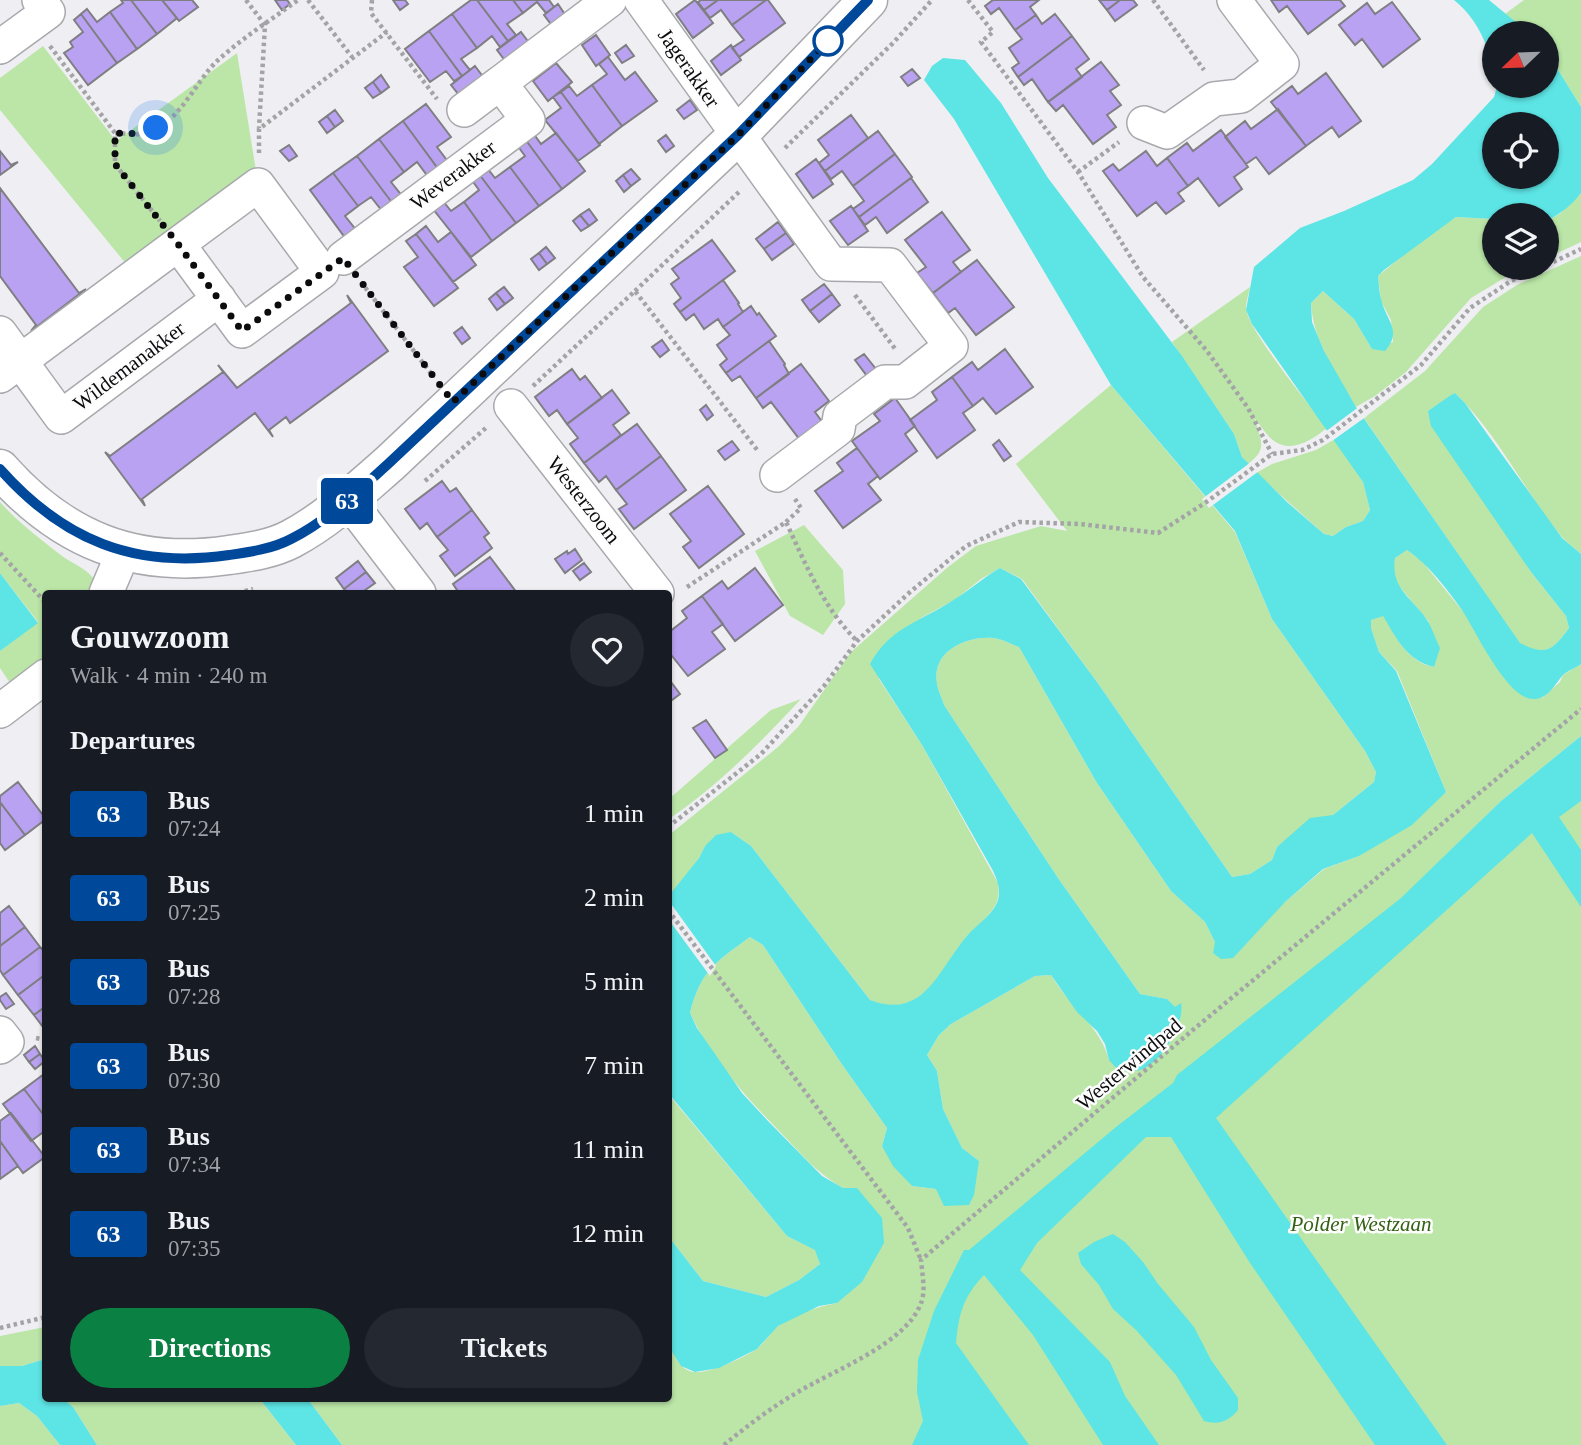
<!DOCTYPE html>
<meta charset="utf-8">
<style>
body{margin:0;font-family:"Times New Roman",serif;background:#242831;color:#f1f3f6;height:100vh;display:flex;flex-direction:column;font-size:26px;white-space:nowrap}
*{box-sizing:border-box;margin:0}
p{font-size:23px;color:#9ea1a6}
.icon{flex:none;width:38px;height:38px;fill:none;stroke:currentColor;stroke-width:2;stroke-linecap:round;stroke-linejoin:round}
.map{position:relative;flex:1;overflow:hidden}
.side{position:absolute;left:42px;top:590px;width:630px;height:812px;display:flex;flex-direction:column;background:#171b24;border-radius:7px;box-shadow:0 2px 5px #0004}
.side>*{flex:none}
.badge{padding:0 14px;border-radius:5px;font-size:24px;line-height:46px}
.needle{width:46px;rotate:247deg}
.tools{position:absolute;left:1482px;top:21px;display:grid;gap:14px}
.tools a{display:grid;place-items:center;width:77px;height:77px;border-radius:50%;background:#171b24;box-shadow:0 2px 5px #0004;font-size:35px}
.you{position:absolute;width:35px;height:35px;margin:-18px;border:5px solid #fff;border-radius:50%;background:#1a73e8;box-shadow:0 0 0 10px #1a73e833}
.map>.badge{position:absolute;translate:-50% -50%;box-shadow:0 0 0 4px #fff}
h2{padding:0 28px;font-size:26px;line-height:63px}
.round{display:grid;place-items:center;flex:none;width:74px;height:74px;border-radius:37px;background:#242831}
.head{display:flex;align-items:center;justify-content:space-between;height:119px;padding:0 28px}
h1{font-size:33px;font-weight:600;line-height:52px}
.cta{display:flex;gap:14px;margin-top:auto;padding:14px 28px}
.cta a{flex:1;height:80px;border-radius:42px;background:#0b8043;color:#fff;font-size:28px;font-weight:600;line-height:80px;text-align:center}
.cta a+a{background:#242831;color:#f1f3f6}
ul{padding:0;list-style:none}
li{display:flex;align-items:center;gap:21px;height:84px;padding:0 28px}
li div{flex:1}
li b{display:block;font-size:26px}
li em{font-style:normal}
li .badge{min-width:77px;font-weight:700;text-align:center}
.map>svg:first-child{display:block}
.green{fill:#bbe6a7}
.water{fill:#5de4e4;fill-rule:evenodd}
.pier{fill:#efeff3}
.building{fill:#baa2f3;stroke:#7f7e82;stroke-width:2}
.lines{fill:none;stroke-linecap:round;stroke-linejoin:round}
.minor-casing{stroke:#a8a9ad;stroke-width:36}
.tertiary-casing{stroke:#a8a9ad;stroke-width:41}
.path{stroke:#a4a4a7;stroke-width:4.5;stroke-dasharray:3.5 3.5;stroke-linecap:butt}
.minor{stroke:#fff;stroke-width:33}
.tertiary{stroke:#fff;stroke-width:38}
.line-casing{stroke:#fff;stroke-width:16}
.line{stroke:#004899;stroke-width:10}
.walk{stroke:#0c0c0e;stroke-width:7;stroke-dasharray:0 12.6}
.stop-dot{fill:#fff;stroke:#004899;stroke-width:3.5}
.labels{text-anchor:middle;stroke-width:5;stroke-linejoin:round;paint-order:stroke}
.street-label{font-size:21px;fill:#0c0c0e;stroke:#fdfdfe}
.park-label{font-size:21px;font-style:italic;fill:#346114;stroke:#fdfdfe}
</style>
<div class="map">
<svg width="1581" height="1445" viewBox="0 0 1581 1445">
<rect width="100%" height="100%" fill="#efeff3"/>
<path class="green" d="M1524,0H1581V107L1547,52V33H1529L1505,14Z
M43,46L116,141L237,53L256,171L127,265L0,110V78Z
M1581,193V242L1547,258V221L1561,213Z
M1456,217L1494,219V268H1521L1471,298L1406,372L1375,396L1356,407C1337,374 1313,342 1311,303L1323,291L1354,319L1372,349L1393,342L1391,320L1381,301L1378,276L1422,240Z
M1581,256V554C1575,548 1567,543 1561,536C1524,491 1498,434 1455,393L1428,411L1531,572L1566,616L1569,628C1552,651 1546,656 1520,644L1364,418L1425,371L1483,307L1517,285Z
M1250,287C1249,293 1246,302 1246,308C1247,329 1311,407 1327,428C1313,439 1292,454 1274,441C1267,436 1261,426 1255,419C1260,441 1269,448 1248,464L1242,457L1234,434L1172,342Z
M1111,385L1235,532L1272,619L1365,751L1376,772L1374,782L1333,815L1277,847L1272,860L1250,874L1232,877L1097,682L1022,579L1000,568L981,579L956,599L921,618L879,679L922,745L998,883C999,891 999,897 996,904C989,918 973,928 964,940C946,962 932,998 901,1005C891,1008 880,1004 870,1000L751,846L731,832L705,846L699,858L671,895L669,893V835L778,747L798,727L851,652L948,567L976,546L1041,526L1067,531L1016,464Z
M1335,439L1363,482L1370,510L1363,521L1346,527L1333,536L1324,534L1256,473L1272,464L1316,450Z
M0,502C19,523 40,539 62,556C75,565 87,568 96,582L91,593H46L45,665L14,689L0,668V651L38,622L0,573Z
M804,525L843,570L845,604L823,635L790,616L755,551Z
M1407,550L1421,560L1461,609L1542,698L1560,682L1563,675L1581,664V736L1501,801L1415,885L1581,749V1445H342L307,1398H668L669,1347C677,1357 680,1371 695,1372C708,1374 749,1356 759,1347C766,1341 770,1333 777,1327C793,1314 817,1307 837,1303L843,1188C817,1173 803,1156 782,1134C747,1098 712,1060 690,1013C700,971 717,961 750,937L763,945L841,1063L887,1128L882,1146L912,1186L936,1189L979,1161L962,1148L943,1109L937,1071L927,1055L939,1035L951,1024L1035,976L1051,975C1069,1006 1100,1026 1109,1060L1180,1003L1175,1008L1167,999L1140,994L1058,878L944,705C942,698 938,691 937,684C931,651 966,636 993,638C1002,639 1011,644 1019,647L1097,783L1171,891L1205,922L1215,942L1285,902L1324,869L1359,856L1446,792L1397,671L1379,652L1371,628V620L1383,615C1396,637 1407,662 1434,667L1429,622L1399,586L1392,572L1395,558Z
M801,699C759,744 720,784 669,819V799L771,710Z
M668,1094L787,1236L816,1250L820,1264L799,1280L766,1297L703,1281L669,1237Z
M45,1327V1359L22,1366H0V1336Z
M62,1398H259L296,1445H97L73,1407Z
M19,1403L37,1416L60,1445H0V1406Z"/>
<path class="water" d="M1454,0H1489L1529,33H1494V76C1490,66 1490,57 1487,48C1480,28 1469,12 1454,0Z
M1547,52L1581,107V193C1572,205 1560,214 1547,221V215H1494V219L1456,217L1384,270L1378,276C1379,284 1379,292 1381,299C1386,321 1403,330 1385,351L1372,349L1354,319L1323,291L1311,303L1312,322L1324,351L1356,407L1520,643C1546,656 1552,651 1569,628L1566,616L1531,572L1431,426L1428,411L1451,395L1455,393L1465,403L1562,538L1581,554V664C1576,668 1567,671 1563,675C1555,684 1549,698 1535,699C1508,702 1476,631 1462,610C1447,589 1429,565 1407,550L1395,558C1390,590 1414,598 1429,623C1433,631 1436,640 1440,648L1434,667C1406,660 1397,639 1383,616L1371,620V628L1379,652L1396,671L1446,792L1412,825L1359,856L1323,869L1285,902L1233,958L1221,959L1213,953L1215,942L1205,922L1171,891L1097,783L1019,647C1011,644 1002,639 993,638C966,636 931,651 937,684C938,691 942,698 944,705L1058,878L1140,994L1167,999L1175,1007L1181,1003C1185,1024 1161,1064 1140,1070C1134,1072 1125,1070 1118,1070L1109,1060L1105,1044L1097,1031L1077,1012L1051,975L1035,976L951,1024L939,1035L927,1055L937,1071L943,1109L962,1148L979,1161L974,1195L969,1205L944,1206L936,1189L912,1186L893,1166L882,1146L887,1128L841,1063L763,945L750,937C717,961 700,971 690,1013L697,1028L742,1093L767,1120L822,1176L843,1188H857L882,1218L884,1243L862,1282L837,1303L819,1306L778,1326L757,1349L719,1368L695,1372L681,1366L669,1347V1237L703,1281L766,1297L799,1280L820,1264L815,1250L787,1236L669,1094L668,897L699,858L705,846L716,835L731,832L751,846L870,1000C925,1021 938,969 967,936C976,925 994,914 998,900C1001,889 997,879 992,869L922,745L870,664C891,626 921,622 955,599C971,589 984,577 1000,568L1021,579L1097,682L1232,877L1250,874L1272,860L1277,847L1310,818L1333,815L1374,782L1376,772L1365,751L1272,619L1235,531L1111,385L954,119L924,80L932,66L943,58L965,60L1001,103L1048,178L1182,356L1234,434L1242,457L1287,502L1324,534L1333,536L1346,527L1363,521L1370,510L1363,482L1252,324L1246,310L1254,267L1300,228L1344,211L1413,180L1432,164L1494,97L1497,86H1547ZM1494,124H1547V177H1494Z
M0,573L38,623L0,651Z
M1581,736V801L1559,817L1581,850V907L1532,833L1216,1118L1447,1445H1375L1250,1263L1171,1137H1146L1037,1243L1020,1270L1110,1362L1125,1396L1159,1445H1103L1033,1335L984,1275C963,1297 959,1313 956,1343L1029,1445H912L923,1421L917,1392L918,1360L934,1311L964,1250H969L1116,1127L1173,1083L1177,1075L1401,898L1501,801Z
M1113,1234L1125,1242L1143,1262L1158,1284L1194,1327L1211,1360L1238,1398V1410C1228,1422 1218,1425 1204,1421L1176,1375L1136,1330L1113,1309L1099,1285L1081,1264L1078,1253L1094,1242Z
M45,1359L46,1398H62L73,1407L97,1445H60L37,1416L19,1403L0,1406V1366H22Z
M259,1398H307L342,1445H296Z"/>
<path class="pier" d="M1360,406L1367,416L1332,441L1325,432Z
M1251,462L1259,471L1209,508L1202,499Z
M669,901L716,966L710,976L669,920Z"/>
<path class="building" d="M121,0H131L157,34L137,49L110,12L123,3Z
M131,0H162L177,18L157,34Z
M162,0H192L198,7L179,21Z
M275,0H287L290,4L282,10Z
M393,0H405L408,4L400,10Z
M471,0H477L508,41L500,47L492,36L477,48L452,14Z
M477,0H513L523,13L507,24L516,35L508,41Z
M513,0H549L554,7L546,13L537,2L523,13Z
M695,0L713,23L693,38L676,14Z
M701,0H718L704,10L698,2Z
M718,0H766L732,25L721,10L710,18L704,10Z
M766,0H768L785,23L739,57L732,48L744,40L732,25Z
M993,0H1039L1030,7L1036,15L1015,30L999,8L991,14L985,6Z
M1099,0H1120L1107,10Z
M1120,0H1133L1137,5L1115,21L1107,10Z
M1271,0H1340L1345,6L1308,34L1287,6L1279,12Z
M1392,2L1420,39L1383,67L1362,39L1355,45L1339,25L1367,3L1375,14Z
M558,4L572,25L559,35L544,15Z
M87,9L97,22L110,12L137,49L117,63L81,14Z
M81,14L117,63L88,85L64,53L73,47L70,42L83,32L74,20Z
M452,14L477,48L461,59L470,70L462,76L429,31Z
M1055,14L1072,36L1018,77L1012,68L1019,63L1009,48L1022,39L1015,30L1036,15L1042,24Z
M429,31L462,76L454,81L446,71L430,82L405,49Z
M521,32L536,52L512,70L497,50Z
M596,35L610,55L596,66L582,45Z
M1072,36L1089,59L1076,69L1082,77L1048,102L1032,79L1024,85L1018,77Z
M626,45L634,56L622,63L615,53Z
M731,45L741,60L721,75L711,61Z
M608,57L625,80L635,72L657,101L622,126L592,85L607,74L599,64Z
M1101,62L1119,85L1110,91L1121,105L1107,115L1116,127L1093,144L1063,105L1056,111L1048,102Z
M556,63L572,82L548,101L533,81Z
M475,66L490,86L467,105L451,85Z
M912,69L920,78L908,86L901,77Z
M1326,73L1361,121L1339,137L1332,127L1306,146L1271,102L1292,86L1298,94Z
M381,75L389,87L381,93L373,82Z
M373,82L381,93L373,98L365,88Z
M592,85L622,126L599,144L561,92L569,86L577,96Z
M561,92L600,145L578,161L545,120L561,108L553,97Z
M690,100L697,110L684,119L677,110Z
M426,104L451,137L437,147L449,163L439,170L403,121Z
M1278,109L1306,146L1269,174L1256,157L1246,164L1225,137L1245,121L1251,129Z
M335,110L343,121L335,127L327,116Z
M851,115L868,138L825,171L819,163L829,155L818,140Z
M327,116L335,127L327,133L319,122Z
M403,121L439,170L429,178L417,162L404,172L379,139Z
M1221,130L1248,167L1234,177L1242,189L1219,206L1198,178L1188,186L1167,158L1187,143L1193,151Z
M878,131L895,154L853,186L842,171L831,179L825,171Z
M533,133L541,144L556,133L585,171L562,189L525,139Z
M666,135L674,146L666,152L658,141Z
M379,139L404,172L391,182L403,197L393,204L357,156Z
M525,139L562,189L539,206L510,167L525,156L517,145Z
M289,145L297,156L289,161L280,151Z
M0,151L11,165L18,162L0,175Z
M1146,151L1157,166L1167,158L1188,186L1178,193L1184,201L1166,214L1156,202L1137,216L1103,171L1113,164L1119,171Z
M895,154L912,177L859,217L853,209L864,201L853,186Z
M357,156L393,204L383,212L371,197L358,206L333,173Z
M816,159L833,184L813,198L796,174Z
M510,167L539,206L516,223L479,174L487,168L495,178Z
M631,169L640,179L631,186L623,175Z
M333,173L358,206L345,216L357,231L346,239L310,190Z
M479,174L516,223L492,241L464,202L479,190L471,179Z
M623,175L631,186L624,192L616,181Z
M911,178L928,202L887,233L876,217L865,225L859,217Z
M0,188L79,293L86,289L31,331L36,325L0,276Z
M439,196L451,211L464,202L492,241L471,257L429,204Z
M851,206L868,231L848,245L830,221Z
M589,209L597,220L589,226L580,215Z
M942,212L970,250L953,262L961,272L933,293L917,273L926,267L905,240Z
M580,215L589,226L581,231L573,221Z
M778,222L786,233L764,249L756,239Z
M426,226L438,242L451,232L476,265L453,282L416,234Z
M786,233L794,244L772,260L764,249Z
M416,234L458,288L434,306L404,267L418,257L406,241Z
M712,240L735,271L680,312L674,304L681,298L671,284L679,278L672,269Z
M546,247L555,258L547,264L539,253Z
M539,253L547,264L539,270L531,259Z
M977,260L1014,307L976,335L955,308L948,313L933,293Z
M723,280L739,303L738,304L743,312L723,327L718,319L704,329L694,314L686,320L680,312Z
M824,284L832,294L810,311L802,300Z
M504,287L513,298L505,304L496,293Z
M496,293L505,304L497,310L489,299Z
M832,294L840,305L819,322L810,311Z
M347,295L388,351L290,423L286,417L269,430L273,437L255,413L142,499L145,506L105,452L110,456L223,372L218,365L237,388L351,303Z
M751,306L757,315L759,313L776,336L726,373L720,365L727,359L717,345L730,335L723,327Z
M462,327L470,338L462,344L454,333Z
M662,340L669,350L660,357L652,347Z
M769,341L785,364L784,365L789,374L756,398L740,376L732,381L726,373Z
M1005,349L1033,387L996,414L983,398L973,406L952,377L972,362L978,370Z
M864,354L876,369L867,376L855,360Z
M801,364L829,401L815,412L823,423L800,440L771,402L763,408L756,398Z
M572,369L580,380L585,376L602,398L567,424L557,410L549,416L535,397Z
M952,377L973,406L963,413L975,430L937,458L910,420L937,400L932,392Z
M612,390L629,413L613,425L621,435L584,463L570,444L578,438L567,424Z
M895,398L915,426L905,434L917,451L880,479L852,441L880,421L874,414Z
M706,405L713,415L707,420L700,410Z
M637,424L661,456L616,490L606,476L599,482L584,463Z
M999,440L1011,456L1004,461L993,445Z
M732,441L739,450L725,460L718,451Z
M857,448L878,476L868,484L881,500L843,528L815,491L843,471L837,463Z
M661,456L686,490L634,529L619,509L627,504L616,490Z
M442,481L450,492L456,488L472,510L437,537L427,523L420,529L405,509Z
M708,486L744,534L699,568L683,547L691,541L670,514Z
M472,510L489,533L484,537L492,548L455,576L440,556L448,550L437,537Z
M575,549L582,560L565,573L555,559L567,551L568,554Z
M490,557L517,593H459L453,584Z
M358,561L366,572L344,589L336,578Z
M584,563L591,572L580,580L573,571Z
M755,568L783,605L735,641L702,596L722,581L728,589Z
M366,572L375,583L361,593H348L344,589Z
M702,596L723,624L712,632L725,649L688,676L668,651V633L687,618L682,611Z
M668,678L680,694L668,703Z
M706,720L727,750L715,758L693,728Z
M18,782L46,819L25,835L0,802V796Z
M0,802L25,835L5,850L0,843Z
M9,906L25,927L0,946V913Z
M25,927L40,947L3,975L0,970V946Z
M40,947L46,953V974L18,995L3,975Z
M46,974V1006L34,1015L18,995Z
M6,993L14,1004L6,1009L0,1000V997Z
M46,1006V1031L34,1015Z
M35,1046L40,1054L29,1062L24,1055Z
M40,1054L45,1061L35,1069L29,1062Z
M44,1074L46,1076V1118L24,1089Z
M24,1089L46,1118V1130L31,1141L3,1104Z
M11,1113L45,1157L23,1173L0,1141V1121Z
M0,1141L18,1166L0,1179Z"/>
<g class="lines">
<defs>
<path id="minor" d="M641,0L831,264L890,265L951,346L905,382H885L840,416L838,429L777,475
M0,47L48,12L39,0
M464,110L500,83
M1144,123L1167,132L1214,99L1241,96L1282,64L1234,0
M258,185L322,272L242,331L178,244Z
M343,258L528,120L500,83L610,0
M0,333L61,417L219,299
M0,376L178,244
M511,406L657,593
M348,500L419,593
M106,593L123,553
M0,711L46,676
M0,1033L7,1042L0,1047"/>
<path id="tertiary" d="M0,469C63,540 134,569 229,555C250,552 272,549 291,539C327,520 358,491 389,464L738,135L868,0"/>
</defs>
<use href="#minor" class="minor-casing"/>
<use href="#tertiary" class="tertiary-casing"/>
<path class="path" d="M246,0L265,25L259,128
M308,0L352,57
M372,0L371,13L437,99
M968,0L993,32L981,42L1078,172L1143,277L1207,351L1248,408L1272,454
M1153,0L1204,70
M50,46L115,133V164L160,221
M115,133C123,133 133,135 141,134C177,129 194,83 217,61C242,38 271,20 298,0
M785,148L893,43L932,0
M259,153V129L387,32
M1078,172L1119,142
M1547,265L1581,249
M361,282L433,376
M635,291L741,190
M855,295L896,350
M533,386L635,291L758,451
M425,481L487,427
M786,522L801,508L795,499
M0,553L46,603
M687,587L786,522C806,565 823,607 857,641
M238,593L253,589
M668,827L761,754L824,686L857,641L910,592L966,546L1019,522L1080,524L1158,533L1205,503L1272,454L1302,450L1323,440L1421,365L1470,308L1511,281L1542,268
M668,910L908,1228L921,1260
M36,1038L46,1040
M0,1328L46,1317
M724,1445C747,1426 772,1407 798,1392C834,1370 906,1344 921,1303C926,1292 922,1272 921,1260L1194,1029L1581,709"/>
<use href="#minor" class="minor"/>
<use href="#tertiary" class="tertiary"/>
</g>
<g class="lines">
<defs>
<path id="line" d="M0,469C63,540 134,569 229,555C250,552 272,549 291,539C327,521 358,491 388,464L738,135L868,0"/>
</defs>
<use href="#line" class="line-casing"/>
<use href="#line" class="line"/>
<path class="walk" d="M156,128L143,134L115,133V164L178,244L242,331L343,258L453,402L738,135L828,41"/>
</g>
<circle class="stop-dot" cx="828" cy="41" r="14"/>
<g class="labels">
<g class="street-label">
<text transform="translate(689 68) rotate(55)" y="7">Jagerakker</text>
<text transform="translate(453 175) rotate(-37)" y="7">Weverakker</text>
<text transform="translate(129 366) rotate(-37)" y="7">Wildemanakker</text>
<text transform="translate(584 500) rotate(52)" y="7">Westerzoom</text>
<text transform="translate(1129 1064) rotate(-40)" y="7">Westerwindpad</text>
</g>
<g class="park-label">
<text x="1361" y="1231">Polder Westzaan</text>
</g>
</g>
</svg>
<div class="tools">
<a><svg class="needle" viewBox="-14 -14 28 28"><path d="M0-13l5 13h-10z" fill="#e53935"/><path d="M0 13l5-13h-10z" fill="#9ea1a6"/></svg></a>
<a><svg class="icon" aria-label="locate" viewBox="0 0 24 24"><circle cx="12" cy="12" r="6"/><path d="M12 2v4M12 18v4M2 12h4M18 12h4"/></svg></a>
<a><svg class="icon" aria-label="layers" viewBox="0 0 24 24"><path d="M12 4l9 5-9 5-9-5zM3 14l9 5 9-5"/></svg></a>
</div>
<div class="you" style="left:156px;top:128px"></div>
<b class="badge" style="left:347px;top:501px;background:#004899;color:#fff">63</b>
<section class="side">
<div class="head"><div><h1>Gouwzoom</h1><p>Walk · 4 min · 240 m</p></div><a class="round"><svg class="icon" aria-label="heart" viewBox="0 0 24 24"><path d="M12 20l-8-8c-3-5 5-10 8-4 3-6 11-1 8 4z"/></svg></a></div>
<h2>Departures</h2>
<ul>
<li><span class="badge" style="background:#004899;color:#fff">63</span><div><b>Bus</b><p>07:24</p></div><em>1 min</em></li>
<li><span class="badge" style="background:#004899;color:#fff">63</span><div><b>Bus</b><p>07:25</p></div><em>2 min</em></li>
<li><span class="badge" style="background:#004899;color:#fff">63</span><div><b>Bus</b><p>07:28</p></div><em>5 min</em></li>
<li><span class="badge" style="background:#004899;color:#fff">63</span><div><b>Bus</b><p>07:30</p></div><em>7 min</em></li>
<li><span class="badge" style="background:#004899;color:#fff">63</span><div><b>Bus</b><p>07:34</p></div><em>11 min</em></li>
<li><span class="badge" style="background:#004899;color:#fff">63</span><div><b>Bus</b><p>07:35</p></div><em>12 min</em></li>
</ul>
<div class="cta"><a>Directions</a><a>Tickets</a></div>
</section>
</div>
